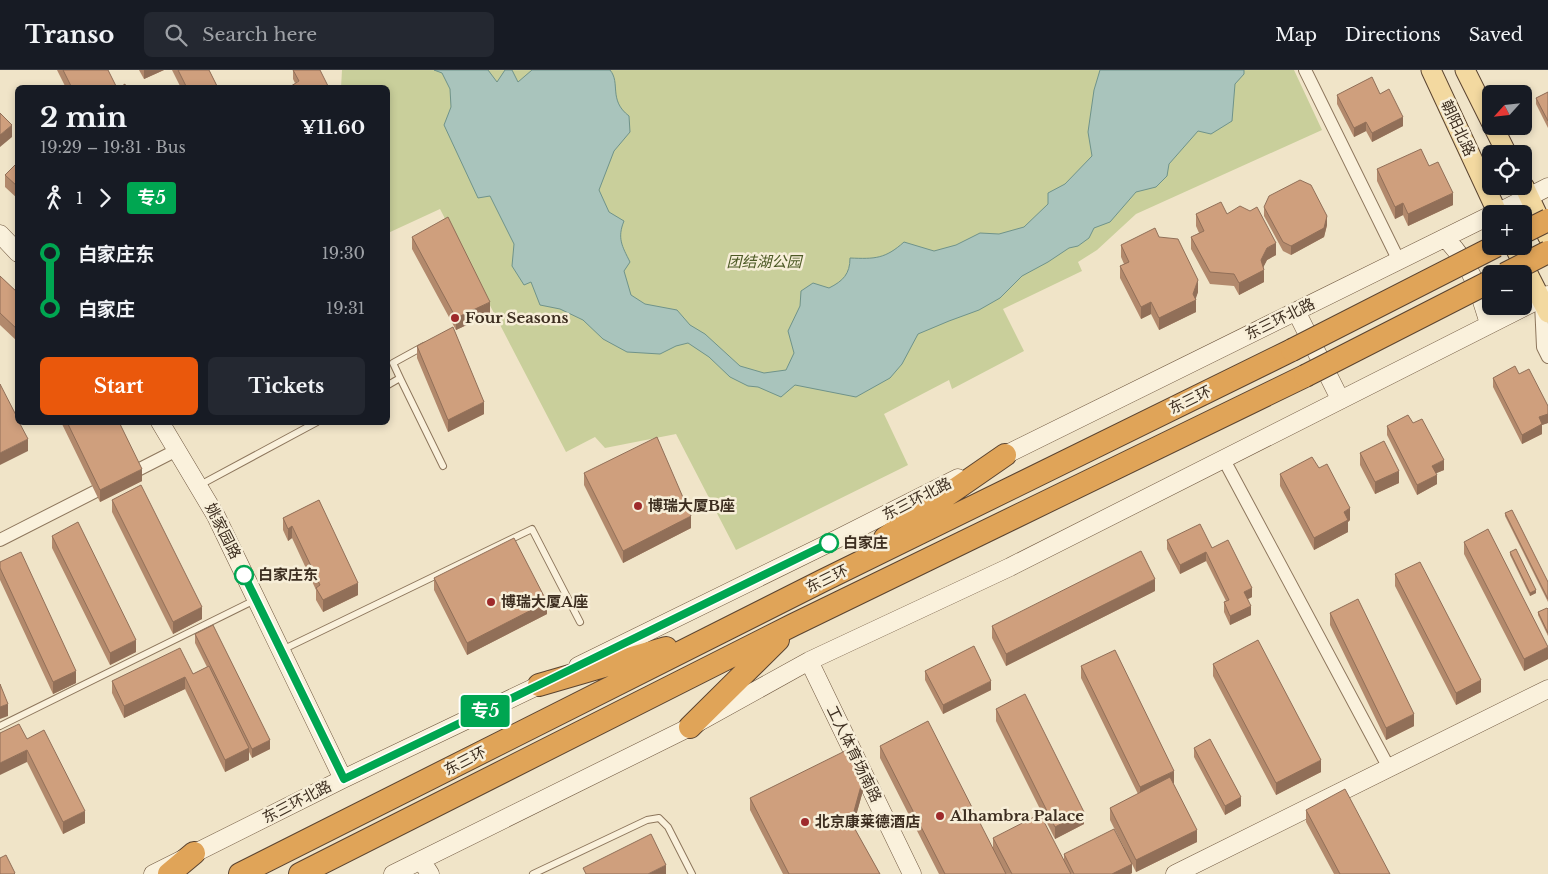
<!DOCTYPE html>
<meta charset="utf-8">
<style>
body{margin:0;font-family:"Libre Baskerville","Noto Sans SC",serif;background:#242831;color:#f1f3f6;height:100vh;display:flex;flex-direction:column;font-size:19px;white-space:nowrap}
*{box-sizing:border-box;margin:0}
p{font-size:16px;color:#9ea1a6}
.icon{flex:none;width:28px;height:28px;fill:none;stroke:currentColor;stroke-width:2;stroke-linecap:round;stroke-linejoin:round}
.map{position:relative;flex:1;overflow:hidden}
.sheet{position:absolute;left:15px;top:15px;width:375px;height:340px;display:flex;flex-direction:column;background:#171b24;border-radius:8px;box-shadow:0 2px 8px #0003}
.sheet>*{flex:none}
.badge{padding:0 10px;border-radius:4px;font-size:18px;line-height:32px}
.needle{width:32px;rotate:243deg}
.fabs{position:absolute;left:1482px;top:15px;display:grid;gap:10px}
.fabs a{display:grid;place-items:center;width:50px;height:50px;border-radius:8px;background:#171b24;box-shadow:0 2px 8px #0003;font-size:25px}
.map>.badge{position:absolute;translate:-50% -50%;box-shadow:0 0 0 2px #fff}
.legs{display:flex;align-items:center;gap:8px;height:55px;padding:0 25px;font-size:16px}
.legs p{margin-inline-start:auto}
.summary{display:flex;align-items:center;justify-content:space-between;height:85px;padding:0 25px}
h1{font-size:28px;font-weight:700;line-height:38px}
.button{display:flex;gap:10px;margin-top:auto;padding:10px 25px}
.button a{flex:1;height:58px;border-radius:8px;background:#ea580c;color:#fff;font-size:20px;font-weight:700;line-height:58px;text-align:center}
.button a+a{background:#242831;color:#f1f3f6}
ul{padding:0 25px;list-style:none}
li{display:flex;align-items:center;gap:18px;height:55px;font-size:19px}
li i{display:grid;place-items:center;width:8px;height:100%;margin:0 6px;background:currentColor}
li i::after{content:'';width:12px;height:12px;margin:-6px;border:4px solid;border-radius:50%;background:#171b24}
li p{margin-inline-start:auto}
li:first-child i{background:linear-gradient(#0000 50%,currentColor 0)}
li:last-child i{background:linear-gradient(currentColor 50%,#0000 0)}
header{display:flex;align-items:center;gap:30px;box-sizing:border-box;height:70px;padding:0 25px;background:#171b24;border-bottom:1px solid #363941}
header strong{font-size:24px}
nav{display:flex;gap:28px;margin-inline-start:auto;font-size:18px}
.search{width:350px;height:45px;background:#242831;display:flex;align-items:center;gap:12px;box-sizing:border-box;padding:0 18px;border-radius:8px;color:#9ea1a6;font-size:19px}
.map>svg:first-child{display:block}
.green{fill:#c9cf9b}
.water{fill:#a9c4bc;stroke:#6f938a}
.lines{fill:none;stroke-linecap:round;stroke-linejoin:round}
.lane-casing{stroke:#8d765c;stroke-width:8}
.street-casing{stroke:#8d765c;stroke-width:14}
.secondary-casing{stroke:#6f573f;stroke-width:19}
.primary-casing{stroke:#5b4430;stroke-width:21}
.highway-casing{stroke:#5b4430;stroke-width:24}
.lane{stroke:#faf1dc;stroke-width:6}
.street{stroke:#faf1dc;stroke-width:12}
.secondary{stroke:#faf1dc;stroke-width:18}
.primary{stroke:#f3d9a0;stroke-width:19}
.highway{stroke:#e0a458;stroke-width:22}
.highway-bridge-casing{stroke:#5b4430;stroke-width:24;stroke-linecap:butt}
.highway-bridge{stroke:#e0a458;stroke-width:22}
.wall{fill:#b2896c}
.shaded-wall{fill:#916f58}
.building{fill:#cf9f7d;stroke:#916f58}
.line-1-casing{stroke:#fff;stroke-width:11}
.line-1{stroke:#00a651;stroke-width:8}
.poi-dot{fill:#9e2a2b;stroke:#f7eed8;stroke-width:2}
.stop-1-dot{fill:#fff;stroke:#00a651;stroke-width:2.5}
.labels{text-anchor:middle;stroke-width:5;stroke-linejoin:round;paint-order:stroke}
.street-label{font-size:15px;fill:#3d2e20;stroke:#f7eed8}
.park-label{font-size:15px;font-style:italic;fill:#4d5a26;stroke:#f7eed8}
.poi-label{font-size:15px;font-weight:bold;fill:#3d2e20;stroke:#f7eed8;text-anchor:start}
.stop-label{font-size:15px;font-weight:bold;fill:#3d2e20;stroke:#f7eed8;text-anchor:start}
</style>
<header>
<strong>Transo</strong>
<div class="search"><svg class="icon" aria-label="search" viewBox="0 0 24 24"><circle cx="10" cy="10" r="6"/><path d="M15 15l6 6"/></svg>Search here</div>
<nav><a>Map</a><a>Directions</a><a>Saved</a></nav>
</header>
<div class="map">
<svg width="1548" height="804" viewBox="0 0 1548 804">
<rect width="100%" height="100%" fill="#f0e4c8"/>
<path class="green" d="M342,0H1294L1322,60L1136,144L1097,180L1078,192L1082,201L1003,239L1024,281L952,319L949,310L884,344L908,395L736,480L676,364L605,378L595,367L566,382L440,139L388,163V18H341Z"/>
<path class="water" d="M434,0H488L497,12L505,0H512L518,12L532,0H610C621,13 608,30 629,46L630,62L614,81L599,120L609,142L624,151C617,168 622,176 630,192L624,201L631,225L645,234L677,240L690,255L705,264L740,296L764,303L786,300L794,283L788,261L800,236L801,221L813,213L829,218C843,211 850,204 850,188C875,189 885,189 904,172L934,181L956,175L980,163L999,164L1024,157L1048,134V123L1065,114L1092,86L1088,62L1094,20L1100,0H1244V4L1235,14L1232,51L1211,64L1198,61L1169,94L1167,106L1156,117L1136,122L1110,152L1094,158L1089,168L1078,176L1069,178L1048,192L1022,206L1000,228L979,240L949,251L918,264L902,294L890,308L856,327L795,315L781,327L758,317L748,316L730,307L709,287L688,273L676,276L660,284L627,282L603,269L583,250L560,239L540,235L531,212L524,215L512,196L514,174L490,126L478,128L444,55L451,37L450,19L442,3Z"/>
<g class="lines">
<defs>
<path id="lane" d="M400,308L393,293L424,276
M388,315L400,308L443,396
M200,415L317,352
M282,580L532,459L580,552
M0,656L255,530
M533,804L647,750L659,748L668,757L692,804"/>
<path id="street" d="M1305,0L1399,191
M1541,233L1543,277L1548,287
M1223,388L1389,698
M128,405L177,380
M0,470L110,414"/>
<path id="secondary" d="M1495,144L1548,117
M0,164L18,183
M1445,168C1471,194 1479,220 1489,254
M1296,241L1340,329
M160,352L216,446L343,709
M995,390L1491,145
M809,591L912,804
M578,596L829,473L958,408
M421,790L430,804
M153,804L343,709L550,610
M393,804L690,657L809,591L1010,497L1548,225
M1175,804L1548,619"/>
<path id="primary" d="M1431,0L1498,144
M1465,0L1491,52
M1493,56L1507,84
M1524,116L1548,167
M1514,176L1548,243"/>
<path id="highway" d="M885,468L1005,385
M539,615L666,578
M690,657L778,570
M169,804L194,783
M240,804L822,511L1292,280
M300,804L793,555L1305,306"/>
</defs>
<use href="#lane" class="lane-casing"/>
<use href="#street" class="street-casing"/>
<use href="#secondary" class="secondary-casing"/>
<use href="#primary" class="primary-casing"/>
<use href="#highway" class="highway-casing"/>
<use href="#lane" class="lane"/>
<use href="#street" class="street"/>
<use href="#secondary" class="secondary"/>
<use href="#primary" class="primary"/>
<use href="#highway" class="highway"/>
<defs>
<path id="highway-bridge" d="M1524,162L1548,150
M1505,204L1548,182
M1292,280L1496,176
M1305,306L1491,211"/>
</defs>
<use href="#highway-bridge" class="highway-bridge-casing"/>
<use href="#highway-bridge" class="highway-bridge"/>
</g>
<path class="wall" d="M57,0H108L116,18H66Z
M139,0H164L144,9Z
M172,0H209L218,18H181Z
M293,0H320L295,13L293,9Z
M1548,22V58L1536,34V28Z
M1337,25L1403,56L1372,72L1366,61L1354,67L1337,34Z
M18,92V129L5,117V105Z
M1429,96L1453,135L1408,156L1403,145L1395,149L1377,111V99Z
M1264,137L1327,155L1324,167L1291,185L1283,181L1264,146Z
M1196,144H1227L1276,185L1267,190L1263,197L1264,212L1239,225L1234,216L1210,214L1191,179V167L1199,163L1196,156Z
M412,167L490,244L456,260L412,179Z
M1159,167L1198,222L1195,229L1196,242L1159,260L1151,244L1141,249L1120,208V196L1124,194L1121,187V175Z
M0,206L18,223V272L0,255Z
M417,276L484,344L448,362L417,288Z
M1519,304L1548,336V353L1542,355V364L1522,374L1493,317V308Z
M61,352H119L142,411L100,432Z
M1387,356L1444,400L1436,403L1437,414L1417,425L1387,365Z
M1360,383L1399,413L1375,424L1360,395Z
M1319,398L1350,450L1348,452V462L1314,480L1280,416V404Z
M584,403L691,458L623,493L584,415Z
M112,430L202,549L173,564L112,442Z
M319,430L358,525L323,542L316,530V520L292,468L288,471L283,460V448Z
M1505,443L1548,512V532L1505,446Z
M52,466L136,582L110,595L52,478Z
M1167,470L1212,478L1252,527L1248,529L1251,545L1230,555L1224,542V532L1226,531L1206,491L1180,504L1167,479Z
M1464,472L1548,589L1524,601L1464,484Z
M1510,482L1536,523L1530,526L1510,485Z
M0,492L76,613L53,624L0,510Z
M1395,504L1481,622L1456,635L1395,516Z
M434,508L547,544L467,585L434,520Z
M1155,521L1006,596L992,568V556Z
M1548,539V566L1538,545V542Z
M1330,543L1414,656L1386,670L1330,555Z
M195,564L270,679L252,688L249,682V690L225,702L185,619L124,648L112,623V611L193,604L207,597L195,573Z
M1213,594L1321,702L1276,725L1213,606Z
M1081,596L1174,713H1173L1197,772L1136,802L1132,794V803L1130,804H939L880,688V676L993,778V768L1064,789V784L1124,778L1110,750V738L1138,724L1081,608Z
M925,601L991,620L943,644L925,610Z
M996,639L1084,754L1055,769L996,651Z
M27,669L85,753L63,764L27,692Z
M1194,678L1241,736L1225,745L1194,687Z
M864,717L853,756L880,804H783L750,740V728Z
M1306,740L1390,804H1334L1306,752Z"/>
<path class="shaded-wall" d="M144,0H164L144,9Z
M1403,47V56L1372,72V63Z
M1366,52V61L1354,67V58Z
M12,55V67L0,77V65Z
M1453,123V135L1408,156V144Z
M1403,133V145L1395,149V137Z
M1327,146V155L1324,167L1291,185V176Z
M1276,173V185L1267,190L1261,202V190L1267,178Z
M1264,200V212L1239,225V213Z
M1198,210V222L1195,231L1196,230V242L1159,260V248L1193,224Z
M490,232V244L456,260V248Z
M1151,232V244L1141,249V237Z
M484,332V344L448,362V350Z
M1548,344V353L1542,355V364L1522,374V365L1539,347Z
M28,369V381L0,395V383Z
M1444,390V400L1432,405V396Z
M142,399V411L100,432V420Z
M1399,401V413L1375,424V412Z
M1437,405V414L1417,425V415Z
M1350,438V450L1348,452V462L1314,480V468L1344,442Z
M691,446V458L623,493V481Z
M292,456V468L288,471V459Z
M1206,482V491L1180,504V495Z
M1155,509V521L1006,596V584Z
M358,513V525L323,542V530Z
M1252,518V527L1244,531V522Z
M1536,520V523L1530,526V523Z
M547,532V544L467,585V573Z
M1251,536V545L1230,555V546Z
M202,537V549L173,564V552Z
M136,570V582L110,595V583Z
M1548,577V589L1524,601V589Z
M76,601V613L53,624V612Z
M185,607V619L124,648V636Z
M1481,610V622L1456,635V623Z
M991,611V620L943,644V635Z
M8,634V646L0,649V637Z
M1414,644V656L1386,670V658Z
M270,670V679L252,688V679Z
M249,678V690L225,702V690Z
M27,680V692L0,705V693Z
M1321,690V702L1276,725V713Z
M1174,701V713L1140,729V717Z
M864,705V717L851,764V752Z
M1241,727V736L1225,745V736Z
M85,741V753L63,764V752Z
M1084,742V754L1055,769V757Z
M1197,760V772L1136,802V790Z
M1132,794V803L1130,804H1112Z
M666,795V804H648Z"/>
<path class="building" d="M63,0H108L116,16L114,18H72Z
M178,0H209L218,18H187Z
M293,0H320L329,18H288L299,11Z
M1372,7L1380,24L1389,19L1403,47L1372,63L1366,52L1354,58L1337,25Z
M125,14L126,18H119Z
M1548,22V51L1536,28Z
M0,43L12,55L0,65Z
M1421,79L1429,96L1438,92L1453,123L1408,144L1403,133L1395,137L1377,99Z
M18,92V117L5,105Z
M1300,110L1311,115L1327,146L1324,158L1291,176L1283,172L1264,137L1269,126Z
M1221,132L1227,144L1240,136L1250,141L1257,137L1276,173L1267,178L1261,190L1264,200L1239,213L1234,204L1210,202L1191,167L1204,161L1196,144Z
M448,147L490,232L456,248L412,167Z
M1155,158L1159,167L1178,169L1198,210L1193,224L1196,230L1159,248L1151,232L1141,237L1120,196L1129,192L1121,175Z
M0,206L18,223V260L0,243Z
M453,257L484,332L448,350L417,276Z
M1515,296L1519,304L1529,299L1548,336V344L1539,347L1542,354L1522,365L1493,308Z
M0,314L18,349V352H19L28,369L0,383Z
M1408,345L1413,353L1422,349L1444,390L1432,396L1437,405L1417,415L1387,356Z
M67,352H119L142,399L100,420Z
M657,367L691,446L623,481L584,403Z
M1384,371L1399,401L1375,412L1360,383Z
M1312,387L1319,398L1327,394L1350,438L1344,442L1348,450L1314,468L1280,404Z
M141,415L202,537L173,552L112,430Z
M319,430L358,513L323,530L316,518L320,515L292,456L288,459L283,448Z
M1512,440L1548,512V529L1505,443Z
M78,452L136,570L110,583L52,466Z
M1200,454L1212,478L1228,470L1252,518L1244,522L1251,536L1230,546L1224,532L1229,530L1206,482L1180,495L1167,470Z
M1488,459L1548,577L1524,589L1464,472Z
M514,468L547,532L467,573L434,508Z
M1516,479L1536,520L1530,523L1510,482Z
M1141,481L1155,509L1006,584L992,556Z
M21,482L76,601L53,612L0,498V492Z
M1420,492L1481,610L1456,623L1395,504Z
M1358,529L1414,644L1386,658L1330,543Z
M1547,538L1548,539V563L1538,542Z
M213,555L270,670L252,679L195,564Z
M1258,570L1321,690L1276,713L1213,594Z
M974,576L991,611L943,635L925,601Z
M180,578L193,604L209,596L249,678L225,690L185,607L124,636L112,611Z
M1115,580L1174,701L1140,717L1081,596Z
M0,614L8,634L0,637Z
M1025,624L1084,742L1055,757L996,639Z
M928,651L1006,804H945L880,676Z
M19,654L27,669L44,660L85,741L63,752L27,680L0,693V663Z
M1210,669L1241,727L1225,736L1194,678Z
M851,678L864,705L851,752L880,804H789L750,728Z
M1170,707L1197,760L1136,790L1110,738Z
M1345,719L1390,804H1340L1306,740Z
M1040,744L1071,804H1012L993,768Z
M1114,759L1132,794L1112,804H1074L1064,784Z
M651,764L666,795L648,804H586L583,798Z
M6,785L15,803L14,804H0V788Z"/>
<g class="lines">
<defs>
<path id="line-1" d="M244,505L344,709L539,615L829,473"/>
</defs>
<use href="#line-1" class="line-1-casing"/>
<use href="#line-1" class="line-1"/>
</g>
<g class="poi-dot">
<circle cx="455" cy="248" r="5"/>
<circle cx="638" cy="436" r="5"/>
<circle cx="491" cy="532" r="5"/>
<circle cx="940" cy="746" r="5"/>
<circle cx="805" cy="752" r="5"/>
</g>
<g class="stop-1-dot">
<circle cx="829" cy="473" r="9"/>
<circle cx="244" cy="505" r="9"/>
</g>
<g class="labels">
<g class="street-label">
<text transform="translate(1458 58) rotate(65)" y="5">朝阳北路</text>
<text transform="translate(1280 249) rotate(-26)" y="5">东三环北路</text>
<text transform="translate(1190 330) rotate(-26)" y="5">东三环</text>
<text transform="translate(917 429) rotate(-27)" y="5">东三环北路</text>
<text transform="translate(223 461) rotate(63)" y="5">姚家园路</text>
<text transform="translate(827 509) rotate(-26)" y="5">东三环</text>
<text transform="translate(854 684) rotate(64)" y="5">工人体育场南路</text>
<text transform="translate(465 691) rotate(-27)" y="5">东三环</text>
<text transform="translate(297 732) rotate(-27)" y="5">东三环北路</text>
</g>
<g class="park-label">
<text x="764" y="197">团结湖公园</text>
</g>
<g class="poi-label">
<text x="465" y="253">Four Seasons</text>
<text x="648" y="441">博瑞大厦B座</text>
<text x="501" y="537">博瑞大厦A座</text>
<text x="950" y="751">Alhambra Palace</text>
<text x="815" y="757">北京康莱德酒店</text>
</g>
<g class="stop-label">
<text x="843" y="478">白家庄</text>
<text x="258" y="510">白家庄东</text>
</g>
</g>
</svg>
<div class="fabs">
<a><svg class="needle" viewBox="-14 -14 28 28"><path d="M0-13l5 13h-10z" fill="#e53935"/><path d="M0 13l5-13h-10z" fill="#9ea1a6"/></svg></a>
<a><svg class="icon" aria-label="locate" viewBox="0 0 24 24"><circle cx="12" cy="12" r="6"/><path d="M12 2v4M12 18v4M2 12h4M18 12h4"/></svg></a>
<a>+</a>
<a>−</a>
</div>
<b class="badge" style="left:485px;top:641px;background:#00a651;color:#fff">专5</b>
<section class="sheet">
<div class="summary"><div><h1>2 min</h1><p>19:29 – 19:31 · Bus</p></div><b>¥11.60</b></div>
<div class="legs"><svg class="icon" aria-label="walk" viewBox="0 0 24 24"><circle cx="13" cy="4" r="2"/><path d="M13 8l-2 6 4 7M11 14l-3 7M7 12l3-4h3l4 4"/></svg>1<svg class="icon" aria-label="forward" viewBox="0 0 24 24"><path d="M9 5l7 7-7 7"/></svg><b class="badge" style="background:#00a651;color:#fff">专5</b></div>
<ul>
<li><i style="color:#00a651"></i><b>白家庄东</b><p>19:30</p></li>
<li><i style="color:#00a651"></i><b>白家庄</b><p>19:31</p></li>
</ul>
<div class="button"><a>Start</a><a>Tickets</a></div>
</section>
</div>
